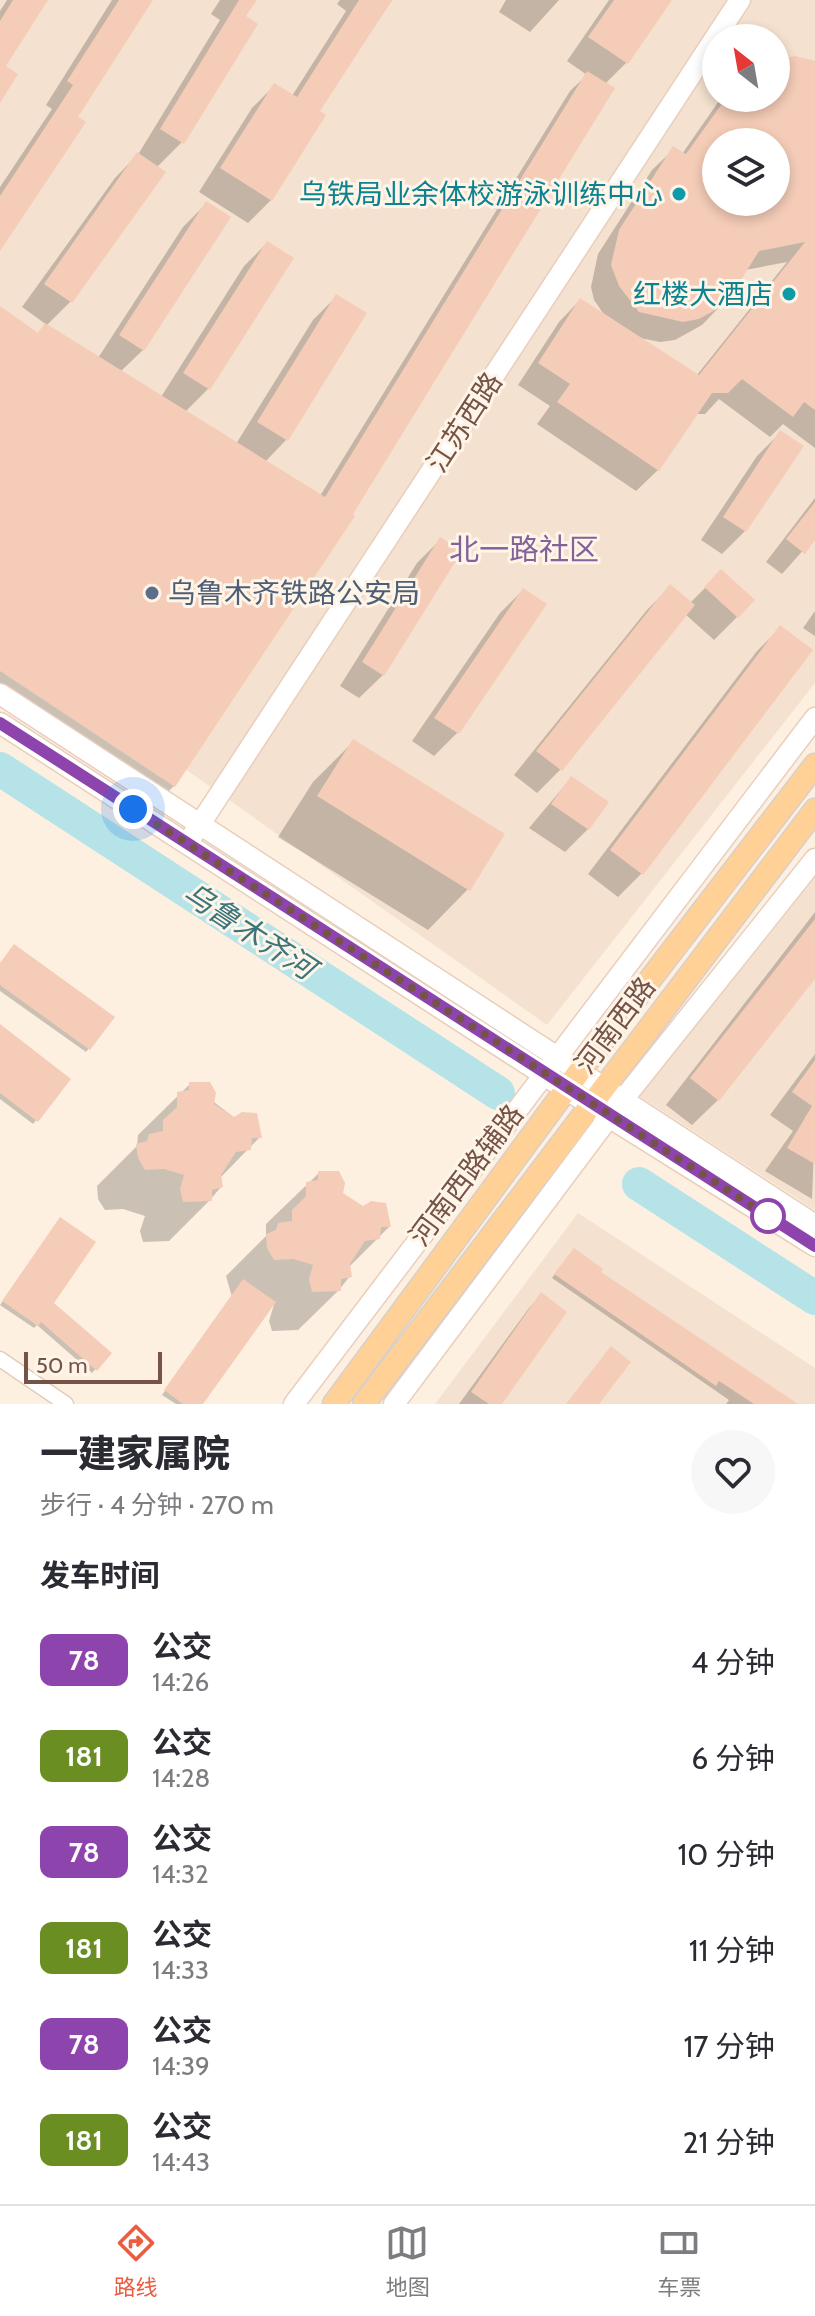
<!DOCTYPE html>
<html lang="zh">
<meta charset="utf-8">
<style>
body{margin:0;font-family:Cabin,"Noto Sans SC",sans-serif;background:#f7f7f7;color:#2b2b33;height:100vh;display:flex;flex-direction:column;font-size:30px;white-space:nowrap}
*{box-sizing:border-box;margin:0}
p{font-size:26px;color:#7c7c81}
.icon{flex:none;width:44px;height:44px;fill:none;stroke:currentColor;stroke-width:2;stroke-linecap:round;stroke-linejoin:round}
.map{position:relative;height:1404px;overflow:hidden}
.side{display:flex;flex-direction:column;background:#fff;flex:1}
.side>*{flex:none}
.badge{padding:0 16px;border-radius:12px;font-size:28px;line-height:52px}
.needle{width:52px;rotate:329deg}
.fabs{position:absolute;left:702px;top:24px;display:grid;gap:16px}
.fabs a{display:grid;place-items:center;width:88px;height:88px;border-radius:50%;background:#fff;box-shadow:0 4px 12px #0003;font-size:40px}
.scale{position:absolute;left:24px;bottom:20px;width:138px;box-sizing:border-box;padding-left:8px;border:4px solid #755447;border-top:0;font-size:22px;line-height:28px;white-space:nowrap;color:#755447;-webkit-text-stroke:6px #fff4e8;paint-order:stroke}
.you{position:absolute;width:40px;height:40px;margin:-20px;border:6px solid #fff;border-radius:50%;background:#1a73e8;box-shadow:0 0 0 12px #1a73e833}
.map>.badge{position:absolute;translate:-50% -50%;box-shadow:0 0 0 4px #fff}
h2{padding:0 40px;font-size:30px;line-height:72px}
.round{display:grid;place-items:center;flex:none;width:84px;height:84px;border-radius:42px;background:#f7f7f7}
.headline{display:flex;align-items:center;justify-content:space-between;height:136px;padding:0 40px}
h1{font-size:38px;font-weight:800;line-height:60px}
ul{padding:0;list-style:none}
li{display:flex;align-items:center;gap:24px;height:96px;padding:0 40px}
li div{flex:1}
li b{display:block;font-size:30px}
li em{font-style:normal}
li .badge{min-width:88px;font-weight:700;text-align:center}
.dock{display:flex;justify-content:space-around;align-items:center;height:112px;border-top:2px solid #e1e1e2;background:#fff;font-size:22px;color:#7c7c81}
.dock a{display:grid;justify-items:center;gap:4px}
.dock .on{color:#ed5c40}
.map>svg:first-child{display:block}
.residential{fill:#f5e1cf;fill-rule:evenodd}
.shadow{fill:#0003;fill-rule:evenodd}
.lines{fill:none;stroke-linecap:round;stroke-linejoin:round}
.river{stroke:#b5e3e7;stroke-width:34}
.building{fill:#f4ccb7;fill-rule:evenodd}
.street-casing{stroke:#e2ccbc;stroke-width:17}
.secondary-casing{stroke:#e9cebc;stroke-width:23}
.primary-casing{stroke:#d8cfcb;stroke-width:25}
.street{stroke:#fff;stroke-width:14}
.secondary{stroke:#fff;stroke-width:20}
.primary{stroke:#ffd196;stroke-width:22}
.line-casing{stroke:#fff;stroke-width:18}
.line{stroke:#8e44ad;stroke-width:12}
.walk{stroke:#755447;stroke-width:8;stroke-dasharray:0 14.4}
.culture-dot{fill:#0f9aa8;stroke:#fff4e8;stroke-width:3}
.service-dot{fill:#5c6f8a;stroke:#fff4e8;stroke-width:3}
.stop-dot{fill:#fff;stroke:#8e44ad;stroke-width:4}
.labels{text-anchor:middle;stroke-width:6;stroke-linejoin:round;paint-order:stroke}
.culture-label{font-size:28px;fill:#0d838f;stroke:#fff4e8;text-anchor:end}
.street-label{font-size:28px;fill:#755447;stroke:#fff4e8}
.service-label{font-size:28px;fill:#4e5e75;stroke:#fff4e8;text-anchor:start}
.neighbourhood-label{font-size:30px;fill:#836299;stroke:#fff4e8}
.water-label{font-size:30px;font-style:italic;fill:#3a757c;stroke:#fff4e8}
</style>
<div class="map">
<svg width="815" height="1404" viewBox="0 0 815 1404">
<rect width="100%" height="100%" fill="#fdf0e1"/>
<path class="residential" d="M0,0H815V683L547,1025L0,638ZM716,38H776V98H716ZM716,142H776V202H716Z
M815,878V1210L639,1096Z
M578,1213L815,1368V1404H435Z"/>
<path class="shadow" d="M7,0H46L3,67L0,99V11Z
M112,0H151L76,117L0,247V187L52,109L46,105Z
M220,0H254L182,142L156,168L163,173L70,302L46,326L98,358L183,227L206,204L143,350L120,372L161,397L244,266L267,243L291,259L208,389L185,412L236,444L313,320L336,297L286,440L265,462L320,496L570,91L587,75L567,61L609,0H670L626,63L605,84L174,786L156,803L0,700V309L37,335L47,325L22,307L115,178L139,153L220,20L211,14Z
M340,0H392L317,112L271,200L248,223L199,192L252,108L275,85L292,96L346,11L337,4Z
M506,0H559L530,32L499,12Z
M776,63H815V448L783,424L770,437L719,399L705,414H695L658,470L636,491L537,424L550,406L518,385L559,322L580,300L605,316L594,300L591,287L598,254L652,170L674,149L682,154L721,98H776ZM716,142H776V202H716ZM787,262L697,375L640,338L660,342L675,340L702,325L724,302L745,270Z
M780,433L745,531L722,554L701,540L757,456Z
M815,498V537L782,574L766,562Z
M440,540L383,675L359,698L340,686L417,563Z
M721,572L737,617L714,640L685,614L560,770L537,793L514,775L647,610L670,587L690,603Z
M523,590L544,605L457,733L434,756L412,741L500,613Z
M815,611V636L803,628Z
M780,628L810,650L641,874L618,897L588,874L757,651Z
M353,742L468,889L428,930L278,837L313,782Z
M571,778L588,829L565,852L529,828Z
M815,912V975L718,1100L692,1125L666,1105Z
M0,965L112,1018L86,1052L0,991Z
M0,1026L69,1079L33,1124L0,1099Z
M815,1054V1107L805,1117L815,1123L812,1199L765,1171L793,1131L770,1115Z
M190,1084L260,1137L220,1178L221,1187L210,1200L169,1241L143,1242L140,1231L145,1216L123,1209L105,1210L98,1199L97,1186L137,1146L138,1135Z
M319,1173L341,1194L389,1227L348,1268L350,1276L339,1290L298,1330L272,1331L269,1321L275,1301L201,1404H176L162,1395L232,1297L226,1276L266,1236V1224Z
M57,1223L51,1303L110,1353L92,1373L37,1325L34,1328L0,1305Z
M570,1254L599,1272L793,1404H726L729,1400L552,1278Z
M541,1295L500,1404H459L529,1308Z"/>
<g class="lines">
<path class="river" d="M0,769L498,1093
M639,1184L815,1298"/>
</g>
<path class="building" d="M13,0H48L6,66L18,74L0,103V21Z
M119,0H153L78,117L86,122L0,251V196L73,85L67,81Z
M239,0H257L246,16L258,24L184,144L160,129Z
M359,0H392L320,111L326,115L272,201L220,168L274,83L297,97Z
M614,0H672L628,64L588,37Z
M795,56L815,61V410L804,402L793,417L742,379L728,393H712L659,471L557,402L570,384L538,363L580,298L699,375L805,242L759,251L726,304L699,319L683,322L639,312L619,286L611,265L619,230L673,146L686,154L726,98H776V61ZM716,142H776V202H716Z
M587,71L615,88L353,514L355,516L175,787L0,671V306L38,333L45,323L325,497Z
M137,152L166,172L72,303L44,284Z
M206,201L231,217L144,351L119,335Z
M267,241L294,258L210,390L183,373Z
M336,294L367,313L288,441L257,422Z
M780,430L804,446L746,532L723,517Z
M815,502V540L805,554L786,539Z
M440,537L462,551L384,676L362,662Z
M721,569L755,600L738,618L704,587Z
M670,584L695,605L562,771L536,751Z
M523,588L547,604L459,734L434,718Z
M780,625L813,650L643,875L610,850Z
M353,739L505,834L470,891L317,796Z
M571,776L609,802L589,830L551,804Z
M815,919V979L719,1101L690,1078Z
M14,944L115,1017L90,1050L0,985V963Z
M0,1024L71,1079L38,1122L0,1093Z
M815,1060V1164L787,1148L812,1106L792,1092Z
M189,1082H210L216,1093L214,1104L234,1117L242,1112L257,1113L262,1138H252L251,1150L236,1152L221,1175L223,1187L212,1190V1201L183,1202L180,1189L184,1175L164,1169L145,1170L138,1158L136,1144L147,1141L149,1134L163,1131V1120L177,1107V1092L189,1090Z
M318,1171H339L345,1183L343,1193L363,1206L371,1201L386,1203L391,1227H381L380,1239L365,1241L350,1264L352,1277L341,1279V1291L312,1292L309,1279L313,1265L293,1259L274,1260L267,1248L266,1234L276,1230L278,1223L292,1221V1210L306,1196V1182L318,1180Z
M60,1217L96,1242L54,1303L112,1353L97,1371L41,1322L38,1326L2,1301Z
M574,1248L603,1269L601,1272L798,1404H754L719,1381L716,1386L554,1274Z
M243,1279L276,1302L203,1404H183L164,1390Z
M541,1292L567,1312L502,1404H489L471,1392Z
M611,1346L631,1362L599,1404H566Z"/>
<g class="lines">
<defs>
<path id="street" d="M0,1359L66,1404"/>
<path id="secondary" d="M0,694L815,1225
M0,723L609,1117L815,1246
M187,844L740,0
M294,1404L815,718
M394,1404L609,1117L815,859"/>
<path id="primary" d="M334,1404L579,1072L815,765
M364,1404L815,810"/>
</defs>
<use href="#street" class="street-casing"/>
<use href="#secondary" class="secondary-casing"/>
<use href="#primary" class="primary-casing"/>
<use href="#street" class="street"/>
<use href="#secondary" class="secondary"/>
<use href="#primary" class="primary"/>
</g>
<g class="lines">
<defs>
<path id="line" d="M0,723L815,1246"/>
</defs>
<use href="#line" class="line-casing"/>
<use href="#line" class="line"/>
<path class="walk" d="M133,809L768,1216"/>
</g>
<g class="culture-dot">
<circle cx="679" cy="194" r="8"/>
<circle cx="789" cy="294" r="8"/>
</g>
<circle class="service-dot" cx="152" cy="593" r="8"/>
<circle class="stop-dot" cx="768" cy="1216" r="16"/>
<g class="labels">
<g class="culture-label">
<text x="663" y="204">乌铁局业余体校游泳训练中心</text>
<text x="773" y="304">红楼大酒店</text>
</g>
<g class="street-label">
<text transform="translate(464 422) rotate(-57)" y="10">江苏西路</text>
<text transform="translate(615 1025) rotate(-53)" y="10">河南西路</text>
<text transform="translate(466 1175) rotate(-53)" y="10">河南西路辅路</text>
</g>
<g class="service-label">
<text x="168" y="603">乌鲁木齐铁路公安局</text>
</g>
<g class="neighbourhood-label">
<text x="524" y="560">北一路社区</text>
</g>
<g class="water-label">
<text transform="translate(249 931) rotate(33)" y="10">乌鲁木齐河</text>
</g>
</g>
</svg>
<div class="fabs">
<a><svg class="needle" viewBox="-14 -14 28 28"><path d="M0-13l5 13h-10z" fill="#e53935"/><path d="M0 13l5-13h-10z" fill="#7c7c81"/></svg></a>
<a><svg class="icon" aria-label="layers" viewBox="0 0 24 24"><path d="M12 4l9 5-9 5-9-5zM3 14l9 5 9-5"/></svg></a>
</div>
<div class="scale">50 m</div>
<div class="you" style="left:133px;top:809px"></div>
</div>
<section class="side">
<div class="headline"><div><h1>一建家属院</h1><p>步行 · 4 分钟 · 270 m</p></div><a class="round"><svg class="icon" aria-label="heart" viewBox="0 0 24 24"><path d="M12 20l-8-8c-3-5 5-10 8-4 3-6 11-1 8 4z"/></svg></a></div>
<h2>发车时间</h2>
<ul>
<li><span class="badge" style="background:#8e44ad;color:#fff">78</span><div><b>公交</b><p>14:26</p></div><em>4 分钟</em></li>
<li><span class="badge" style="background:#6b8e23;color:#fff">181</span><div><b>公交</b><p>14:28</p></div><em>6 分钟</em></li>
<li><span class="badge" style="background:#8e44ad;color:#fff">78</span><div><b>公交</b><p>14:32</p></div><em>10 分钟</em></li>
<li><span class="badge" style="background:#6b8e23;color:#fff">181</span><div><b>公交</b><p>14:33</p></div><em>11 分钟</em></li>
<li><span class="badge" style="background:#8e44ad;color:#fff">78</span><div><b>公交</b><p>14:39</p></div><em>17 分钟</em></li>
<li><span class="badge" style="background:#6b8e23;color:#fff">181</span><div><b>公交</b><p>14:43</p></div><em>21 分钟</em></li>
</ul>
</section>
<nav class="dock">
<a class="on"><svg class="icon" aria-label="directions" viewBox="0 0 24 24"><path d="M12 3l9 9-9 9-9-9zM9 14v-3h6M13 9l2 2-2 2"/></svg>路线</a>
<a><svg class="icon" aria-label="map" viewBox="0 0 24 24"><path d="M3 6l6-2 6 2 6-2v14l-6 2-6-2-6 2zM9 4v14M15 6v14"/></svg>地图</a>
<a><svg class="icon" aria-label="tickets" viewBox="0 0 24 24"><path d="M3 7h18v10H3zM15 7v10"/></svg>车票</a>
</nav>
